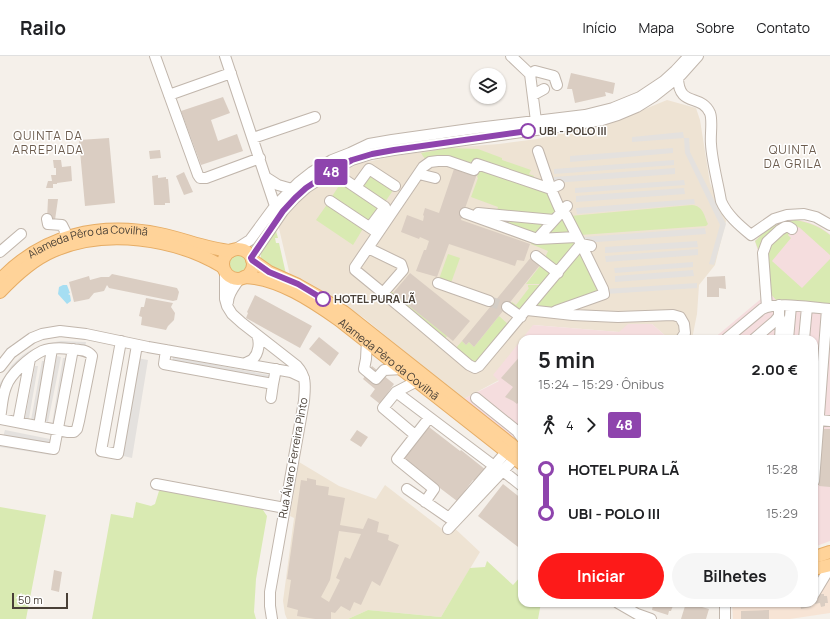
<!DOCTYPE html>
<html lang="pt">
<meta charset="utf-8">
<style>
body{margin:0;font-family:Manrope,sans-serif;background:#f6f6f6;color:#202124;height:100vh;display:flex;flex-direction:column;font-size:15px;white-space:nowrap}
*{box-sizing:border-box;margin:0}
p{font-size:13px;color:#757577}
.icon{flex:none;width:22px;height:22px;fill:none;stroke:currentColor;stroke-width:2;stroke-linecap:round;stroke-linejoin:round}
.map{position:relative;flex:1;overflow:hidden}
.drawer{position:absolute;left:518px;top:279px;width:300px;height:272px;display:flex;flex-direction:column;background:#fff;border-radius:12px;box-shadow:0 1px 3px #0004}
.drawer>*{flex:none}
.badge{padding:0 8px;border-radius:3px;font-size:14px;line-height:26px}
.fabs{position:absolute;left:470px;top:12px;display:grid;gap:8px}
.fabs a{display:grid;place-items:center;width:36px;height:36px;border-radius:50%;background:#fff;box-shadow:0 1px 3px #0004;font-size:20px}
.scale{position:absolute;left:12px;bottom:10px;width:56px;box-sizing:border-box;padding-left:4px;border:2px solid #494037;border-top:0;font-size:11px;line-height:14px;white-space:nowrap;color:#494037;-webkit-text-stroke:3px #fff;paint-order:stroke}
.map>.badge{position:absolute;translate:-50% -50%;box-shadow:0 0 0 2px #fff}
.legs{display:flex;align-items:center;gap:6px;height:44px;padding:0 20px;font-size:13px}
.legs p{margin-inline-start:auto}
.summary{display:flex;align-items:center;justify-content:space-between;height:68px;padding:0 20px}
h1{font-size:22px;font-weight:700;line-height:30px}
.action{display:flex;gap:8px;margin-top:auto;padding:8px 20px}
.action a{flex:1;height:46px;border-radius:24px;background:#fd1a19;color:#fff;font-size:16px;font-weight:700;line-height:46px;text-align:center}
.action a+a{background:#f6f6f6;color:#202124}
ul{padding:0 20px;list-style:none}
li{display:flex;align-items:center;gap:14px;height:44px;font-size:15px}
li i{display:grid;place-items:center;width:6px;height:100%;margin:0 5px;background:currentColor}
li i::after{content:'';width:10px;height:10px;margin:-5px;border:3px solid;border-radius:50%;background:#fff}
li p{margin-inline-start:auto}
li:first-child i{background:linear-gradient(#0000 50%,currentColor 0)}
li:last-child i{background:linear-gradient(currentColor 50%,#0000 0)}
header{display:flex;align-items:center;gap:24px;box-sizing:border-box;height:56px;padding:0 20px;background:#fff;border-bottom:1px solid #e0e0e0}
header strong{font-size:19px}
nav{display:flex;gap:22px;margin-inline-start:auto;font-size:14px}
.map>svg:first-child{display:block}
.commercial{fill:#f7e4d5}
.education{fill:#eee3d3}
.medical{fill:#f5ddde}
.green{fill:#d9eab2}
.parking{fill:#e4e1de}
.water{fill:#a6def2}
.building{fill:#dacdc2;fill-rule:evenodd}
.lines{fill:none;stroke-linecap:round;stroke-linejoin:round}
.minor-tunnel{stroke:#d3cdc6;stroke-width:10;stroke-dasharray:10 5;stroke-linecap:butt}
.minor-casing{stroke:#c1b6ac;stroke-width:12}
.major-casing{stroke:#e6ad66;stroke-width:14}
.minor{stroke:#fff;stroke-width:10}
.major{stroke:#ffd399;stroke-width:12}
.line-1-casing{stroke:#fff;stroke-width:9}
.line-1{stroke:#8e44ad;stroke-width:6}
.stop-1-dot{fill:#fff;stroke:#8e44ad;stroke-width:2}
.labels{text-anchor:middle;stroke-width:3;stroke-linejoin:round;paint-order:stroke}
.stop-label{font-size:11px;font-weight:bold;fill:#494037;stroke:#fff;text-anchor:start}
.street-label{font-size:11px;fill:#494037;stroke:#fff}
.neighbourhood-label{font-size:12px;letter-spacing:1px;fill:#6c5c4e;stroke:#fff}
</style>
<header>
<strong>Railo</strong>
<nav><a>Início</a><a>Mapa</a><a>Sobre</a><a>Contato</a></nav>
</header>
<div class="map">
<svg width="830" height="563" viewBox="0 0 830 563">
<rect width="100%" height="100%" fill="#f5f0ea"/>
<path class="commercial" d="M830,520V557L790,563H733L732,547H814V526Z"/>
<path class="education" d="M667,44L696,52L700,64L710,127L726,165L715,209L699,229L697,258L692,283H669L652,268L619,276L534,269L494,319L499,324L464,343L450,333L364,262L333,242L290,219L277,164L301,139L344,114L362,107L390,101L446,92L499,88L537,83L623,62Z
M299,406L339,430L376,443L385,429L442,473L449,467L480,496L441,561L368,554L348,563H287L285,558L283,545L294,462L290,460Z"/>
<path class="medical" d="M795,163L808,166L820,171L830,178V485L814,491V283H713L762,242L759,199L755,185L764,175L774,169L785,165Z
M628,268H652L669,283H522L533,269L619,276Z
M522,283V390L464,343L499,325L493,319Z"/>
<path class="green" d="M449,92L478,93L502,102V104L531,114L529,118L534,120L532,126L472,106L462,108L427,106L421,97Z
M481,110L549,133L558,154L553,161L496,157L498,151L471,141L478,122L477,121Z
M370,117L394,133L385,146L361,130Z
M342,125L379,150L368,167L331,142Z
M328,147L364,171L353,189L316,164Z
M692,149C703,150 704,159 708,168L706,170L580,179L570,160Z
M487,160L548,164L537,178Z
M563,160L576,180L542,182Z
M795,164C811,167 817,169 830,179V199L800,172L790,167L759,196L755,185C769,171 776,167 795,164Z
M274,168L278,182H275L276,187H279L286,218L265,206L261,202L260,194Z
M785,174L791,175L788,179L791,182L772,205L802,232L830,203V248L776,244L769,236L768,193L772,186Z
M576,183L577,188L559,211L544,204L548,195L531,188L532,185Z
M579,197H582L602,236L552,254L535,250Z
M448,198L460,202L451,227L439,223Z
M227 208a10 10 0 1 1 20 0a10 10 0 1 1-20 0Z
M536,203L553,216L545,228H526L540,210L534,206Z
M528,229H543L522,255L510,249L512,246L516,249L529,232L528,231Z
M391,235L447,280L445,283L390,237Z
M499,260L509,269L475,307L456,292L462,285L466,289L469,286L474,291Z
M164,434L261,451L267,460L256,523L254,556L256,563H92L111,458L133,462L136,446L151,450L155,448L159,435Z
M0,451L46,459L26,563H0Z
M487,505L513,529L522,519V547H541L538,563H348L368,554L441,561L470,512L485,511Z"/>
<path class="parking" d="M683,76L684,82H689L690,96L726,168L714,209L709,208L720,169L685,97L684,82L632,86V81Z
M673,92V97L570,106V100Z
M674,104V109L554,118V113Z
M675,112V118L554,127V121Z
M684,124L685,129L575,137V132Z
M684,132L685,138L576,146V140Z
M694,143L695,148L577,158L576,152Z
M705,172L706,178L584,187V181Z
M697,185L698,191L605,197V191Z
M698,193V199L606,206L605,200Z
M693,206V211L615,217L614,212Z
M693,214L694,220L615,226V220Z
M697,227V232L606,238L605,233Z
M61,285L86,286L85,292L34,297L0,343V327L12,309L23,299L31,294L50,287Z
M57,300L61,301L48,366L44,365Z
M173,301L269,319L267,330L171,313Z
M63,302H68L56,368H52Z
M137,302L148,304L132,402L119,399Z
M42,305H47L36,365L31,364Z
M35,310H38L29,362H25Z
M5,374L50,383L49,389L3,381Z
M0,385L50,394L51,399L0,391Z"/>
<path class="water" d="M63,229H67L70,237L68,238L70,239L71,245L67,248L58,238L59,231Z"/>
<path class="building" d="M571,17L615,27L613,38L605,36L606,40L575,47L572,33H567Z
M223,41L230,57L211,64L218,85L237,78L243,95L201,109L181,55Z
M109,82L115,147L85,150L79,84Z
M160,94L161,102L150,103L149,95Z
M53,104H61L62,111L71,110L72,125L57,127V128H53V132H46L48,125H52L51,119H56V112H54Z
M455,110L463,112L462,116L468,118L469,115L477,118L461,164L530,188L524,205L517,204L515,210L449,188L437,221L416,215L424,194H426L429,185L420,181L419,183L401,176L407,159L423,165L424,160L423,159L425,152L439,157Z
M184,116L193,136L184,139L176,120Z
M158,119V122L166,121V123H168L170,147H165V149H154L152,120Z
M48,143H58L55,164L47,163Z
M532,200L536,203L534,206L540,209L474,291L469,286L466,289L462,285Z
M410,217L470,265L453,285L393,237Z
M112,218L177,232L179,236L177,244L173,245L109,232L107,229L104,235L94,237L89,243L74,246L69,226L89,220L90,224L101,221H109Z
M725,220L726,233L719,232V241H707V221Z
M255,239L312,270L300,292L246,262L248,257L247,256Z
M146,242L173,247L171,251L175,257L174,264L168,270L166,274L141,269L142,261L139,260L141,251H144Z
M536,279L539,281L540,280L542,281L543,279L548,283H532Z
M319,281L339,297L330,310L309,293Z
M522,298V342L517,348L513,345L505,341L513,331L501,322Z
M372,310L394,328L380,348L370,340L375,333L363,323Z
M429,371L460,395L461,394L486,414L477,426L473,424L457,445L403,404Z
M822,373H830V431L819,430Z
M357,374L368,381L361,391L350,384Z
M307,422L316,424V429L329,431L328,439L345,442L340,469L363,473L368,462L379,466L377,476L389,479L388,484L399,489L380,530L372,525L361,549L354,546L350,555L341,550L335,557L331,556V563H315L297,560L298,554L287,551L291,524L287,523L301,424L307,425ZM339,475L361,478L350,503L345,501L336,522L340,524L329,546L321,541L330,524Z
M503,428L522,443V494L478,460Z
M54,514L62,516L59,536L51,534Z
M814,538H824V540H827L828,547H825V550L821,551L820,547L814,548Z
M647,547H674L671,555H669L668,559L652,554L653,549Z
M674,547H703L702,551L709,553L706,563H681L685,550Z
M800,547H811V551L801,553Z
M769,554V563H741V555Z"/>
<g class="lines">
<path class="minor-tunnel" d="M489,245L507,251"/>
<defs>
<path id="minor" d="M155,0L198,119L200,122H206L260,102
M225,0L275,150
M511,0L530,18L536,65
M530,18L535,15L554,20L557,29
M678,22C679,52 701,37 710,57C713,65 710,79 711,88C712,106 718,127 721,145C727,159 740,170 751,179L774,163L787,159L804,158L816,161L830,169
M169,39L231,17
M533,39L544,33
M253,82L315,61
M538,95L551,133L559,129
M438,105H448L474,114L477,108L551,133L561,156L566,159L581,188L479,310L475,312L469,309L405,255L355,214V211L423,111L430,106Z
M419,118L435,122
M267,122L278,129L292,133
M345,124L385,151L370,171
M356,131L369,113L395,130
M330,145L375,175
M465,157L537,183L577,181
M478,157L554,164
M47,163L48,168L62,169L65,175L64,182
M537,183L567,150
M368,192L401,208L403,214L383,237
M236,193L250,184L275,150L298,127L312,116L332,104L350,97L369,88L392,84L477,72L585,59L613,52L640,41L664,25L675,15L689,0
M0,196L21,178
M536,200L558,217
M251,202L283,155L295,142L306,132L335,113L352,104L371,98L394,94L565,70L602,64L618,59L637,51L653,41L681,19L698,0
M225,216V243L227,250L232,258L242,267L297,310C307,321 305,331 304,345L270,536V550L272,563
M438,227L489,245
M228,246C228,237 235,230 240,222
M779,249V260L781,265L780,283
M507,251L521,261
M767,251L763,197L767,186L780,174L785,171H789L792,173
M527,254L573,259L618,261L673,259L680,261L684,268L685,277L681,283
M556,255L604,238L603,233L581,188L591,190
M726,283L762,253C777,245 812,252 830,253
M754,283L775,265L779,260
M788,283L791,250
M804,283L807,251
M367,284L366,303L364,313L376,323L384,314L403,313
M121,285L101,395L118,398L137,289
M166,294L164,308L273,328L276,313
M244,308C247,306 251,305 253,303C259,297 260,286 257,279
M0,311L11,297L32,282L42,278L60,275L86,278L148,291L291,316L304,322
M396,336L494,410L449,462L407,433
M271,342L273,328
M476,342L517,375L522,382
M0,362C2,352 2,341 6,331C10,318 30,301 42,295C50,292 61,292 70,293C78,294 87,293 92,300L79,365L77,373L74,376H68L0,363
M818,364L830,365
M18,366L30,303
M39,370L52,293
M415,379L383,352L396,336L417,325
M0,384L54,393L73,293
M494,410L507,395
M503,415L522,430
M814,425L827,253
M156,428L285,452
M425,446L434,433L397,403L429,362
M448,473L515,402
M814,538L826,518L830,513
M618,547L637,558L651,563
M725,547V563"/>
<g id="major">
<circle cx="238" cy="208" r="15"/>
<path d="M252,204L269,216L298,229L323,243L344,256L522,397"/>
<path id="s1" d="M244,221C278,222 312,245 339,264L522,408"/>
<path id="s2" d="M0,224C43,178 100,166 160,178C185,183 206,193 231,195"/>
<path d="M0,236C15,220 32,204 53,195C105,172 175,182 223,211"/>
<path d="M814,501L821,499L830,496"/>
<path d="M814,513L830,509"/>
</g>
</defs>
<use href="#minor" class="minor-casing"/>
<use href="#major" class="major-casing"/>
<use href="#minor" class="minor"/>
<use href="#major" class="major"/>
</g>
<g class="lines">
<defs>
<path id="line-1" d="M323,243L298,228L269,216L252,204L251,202L283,155L295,142L306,132L335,113L352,104L372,98L394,94L528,75"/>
</defs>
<use href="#line-1" class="line-1-casing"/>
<use href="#line-1" class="line-1"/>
</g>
<g class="stop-1-dot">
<circle cx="528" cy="75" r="7"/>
<circle cx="323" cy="243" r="7"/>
</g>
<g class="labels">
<g class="stop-label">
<text x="539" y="79">UBI - POLO III</text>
<text x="334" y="247">HOTEL PURA LÃ</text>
</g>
<g class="street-label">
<text dy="4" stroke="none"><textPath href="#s2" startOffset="100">Alameda Pêro da Covilhã</textPath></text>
<text dy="4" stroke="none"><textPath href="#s1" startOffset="169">Alameda Pêro da Covilhã</textPath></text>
<text transform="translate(293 402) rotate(-80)" y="4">Rua Álvaro Ferreira Pinto</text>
</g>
<g class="neighbourhood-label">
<text x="48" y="84">QUINTA DA<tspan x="48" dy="14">ARREPIADA</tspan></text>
<text x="793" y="98">QUINTA<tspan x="793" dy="14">DA GRILA</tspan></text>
</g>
</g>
</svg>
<div class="fabs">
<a><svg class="icon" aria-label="layers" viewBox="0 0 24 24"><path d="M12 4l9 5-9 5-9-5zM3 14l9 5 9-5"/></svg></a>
</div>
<div class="scale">50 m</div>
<b class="badge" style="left:331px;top:116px;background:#8e44ad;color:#fff">48</b>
<section class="drawer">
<div class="summary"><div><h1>5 min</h1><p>15:24 – 15:29 · Ônibus</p></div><b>2.00 €</b></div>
<div class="legs"><svg class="icon" aria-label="walk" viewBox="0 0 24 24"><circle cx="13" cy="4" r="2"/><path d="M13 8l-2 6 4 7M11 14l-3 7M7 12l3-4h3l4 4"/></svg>4<svg class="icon" aria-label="forward" viewBox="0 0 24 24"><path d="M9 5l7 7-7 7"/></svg><b class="badge" style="background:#8e44ad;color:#fff">48</b></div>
<ul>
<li><i style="color:#8e44ad"></i><b>HOTEL PURA LÃ</b><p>15:28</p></li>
<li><i style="color:#8e44ad"></i><b>UBI - POLO III</b><p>15:29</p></li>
</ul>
<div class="action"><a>Iniciar</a><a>Bilhetes</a></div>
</section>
</div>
